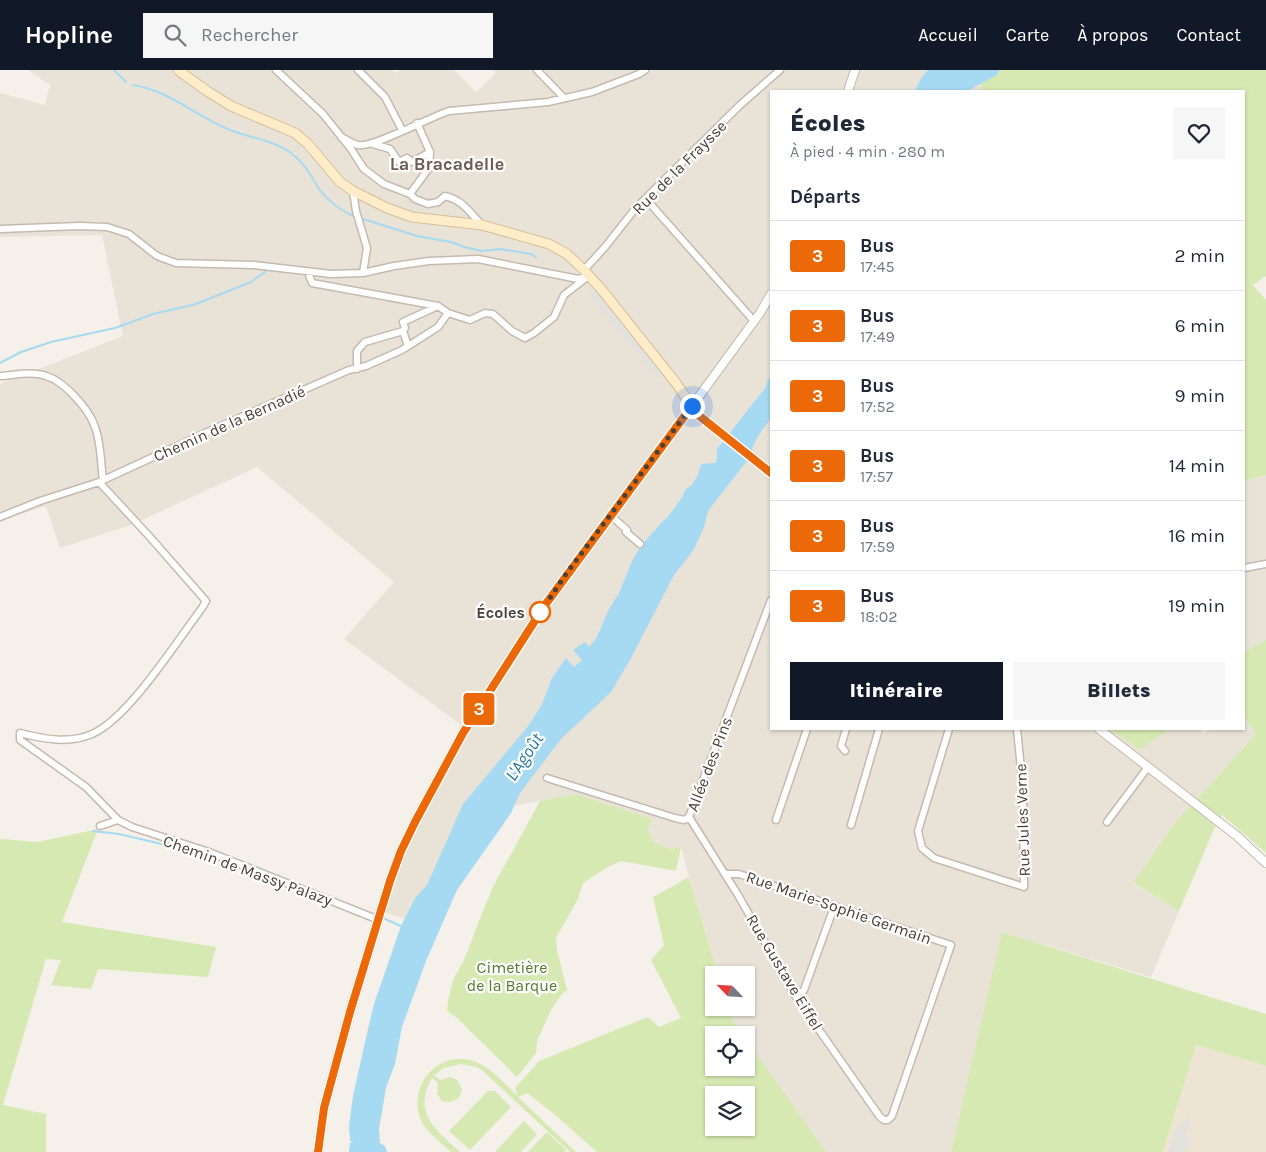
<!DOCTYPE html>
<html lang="fr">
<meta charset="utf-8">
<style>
body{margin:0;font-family:Karla,sans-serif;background:#f6f6f7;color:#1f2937;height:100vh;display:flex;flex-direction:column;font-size:19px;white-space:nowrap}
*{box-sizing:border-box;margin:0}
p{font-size:16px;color:#747a83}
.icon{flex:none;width:28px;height:28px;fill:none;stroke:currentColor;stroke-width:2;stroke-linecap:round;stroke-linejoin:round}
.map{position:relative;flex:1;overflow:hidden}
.drawer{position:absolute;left:770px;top:20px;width:475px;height:640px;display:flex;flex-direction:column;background:#fff;border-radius:0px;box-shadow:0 1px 4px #0004}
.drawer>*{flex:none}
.badge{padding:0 10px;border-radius:4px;font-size:18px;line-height:32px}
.needle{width:32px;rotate:295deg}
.fabs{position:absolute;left:705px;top:896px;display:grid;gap:10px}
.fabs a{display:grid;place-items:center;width:50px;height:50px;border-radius:0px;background:#fff;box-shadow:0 1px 4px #0004;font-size:25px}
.you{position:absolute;width:25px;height:25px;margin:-12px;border:4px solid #fff;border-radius:50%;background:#1a73e8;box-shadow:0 0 0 8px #1a73e833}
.map>.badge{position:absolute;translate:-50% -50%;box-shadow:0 0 0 2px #fff}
h2{padding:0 20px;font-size:19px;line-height:45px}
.round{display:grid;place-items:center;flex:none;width:52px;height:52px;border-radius:0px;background:#f6f6f7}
.summary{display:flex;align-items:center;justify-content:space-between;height:85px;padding:0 20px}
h1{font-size:24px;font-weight:800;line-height:38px}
.primary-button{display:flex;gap:10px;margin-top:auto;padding:10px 20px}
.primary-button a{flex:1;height:58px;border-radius:0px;background:#111827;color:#fff;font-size:20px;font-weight:800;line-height:58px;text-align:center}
.primary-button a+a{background:#f6f6f7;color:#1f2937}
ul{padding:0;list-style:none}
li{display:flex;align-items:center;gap:15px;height:70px;padding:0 20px;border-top:1px solid #e0e1e3}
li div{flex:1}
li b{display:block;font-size:19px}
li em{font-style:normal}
li .badge{min-width:55px;font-weight:700;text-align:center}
header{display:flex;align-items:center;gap:30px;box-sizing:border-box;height:70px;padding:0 25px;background:#111827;color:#fff}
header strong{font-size:24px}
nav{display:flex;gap:28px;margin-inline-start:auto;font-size:18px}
.search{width:350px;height:45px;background:#f6f6f7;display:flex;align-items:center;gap:12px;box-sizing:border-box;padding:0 18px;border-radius:0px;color:#747a83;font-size:19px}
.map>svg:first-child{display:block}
.residential{fill:#e9e2d7}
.education{fill:#eee4d3}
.green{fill:#d6e9b2;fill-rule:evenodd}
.parking{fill:#e3e1de}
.water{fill:#a6daf2}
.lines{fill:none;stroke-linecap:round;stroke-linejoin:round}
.stream{stroke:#a6daf2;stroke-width:2}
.minor-casing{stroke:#c4baaf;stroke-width:9}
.tertiary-casing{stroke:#c4baaf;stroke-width:10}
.secondary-casing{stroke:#d5bf99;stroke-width:11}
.minor{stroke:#fff;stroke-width:6}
.tertiary{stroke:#fff;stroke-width:8}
.secondary{stroke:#ffecc9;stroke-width:9}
.line-casing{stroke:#fff;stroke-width:11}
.line{stroke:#eb6909;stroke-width:8}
.walk{stroke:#494037;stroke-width:5;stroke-dasharray:0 9}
.stop-dot{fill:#fff;stroke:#eb6909;stroke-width:2.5}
.labels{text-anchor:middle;stroke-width:4.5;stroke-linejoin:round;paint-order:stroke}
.street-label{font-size:16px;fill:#494037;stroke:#fff}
.stop-label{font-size:16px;font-weight:bold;fill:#494037;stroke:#fff;text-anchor:end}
.park-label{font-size:16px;fill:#517c29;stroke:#fff}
.neighbourhood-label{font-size:18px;font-weight:bold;fill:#6c5d4e;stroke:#fff}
.water-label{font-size:18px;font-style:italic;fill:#2a799e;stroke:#fff}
</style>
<header>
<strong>Hopline</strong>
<div class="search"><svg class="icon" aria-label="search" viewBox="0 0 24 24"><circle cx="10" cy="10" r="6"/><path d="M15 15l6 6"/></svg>Rechercher</div>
<nav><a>Accueil</a><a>Carte</a><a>À propos</a><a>Contact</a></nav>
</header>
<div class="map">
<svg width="1266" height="1082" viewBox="0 0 1266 1082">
<rect width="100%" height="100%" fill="#f5f0e9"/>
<path class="residential" d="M28,0H393L396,3L401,0H454L476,22L496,3L493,0H986L980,21H771V659H1109L1140,680L1169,659H1200L1204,663L1211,659H1244V646L1256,664L1174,754L1133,814L1179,841L1151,907L1003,862L951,1082H826L746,969V965H743L732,949L728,938H746V905H718L681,778L671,779L655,773L648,761L652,750L575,724L513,736L502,757L424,856L376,839L461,655L344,569L394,512L257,397L131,455L60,478L46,436L0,451V314L123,266L102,165L0,167V23L45,35L50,15Z
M1266,405V570L1244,582V411Z"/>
<path class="education" d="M1196,975L1266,996V1082H1163Z"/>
<path class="green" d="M986,0H1266V206L1253,215L1266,230V405L1244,411V21H980Z
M1266,570V783L1222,745L1214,759L1179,841L1133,813L1174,754L1256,664L1244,646V582Z
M1109,659H1169L1140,680Z
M575,724L652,749L648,761L655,773L671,779L681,777L676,801L621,791L606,798L583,813L578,829L556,868L557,880L567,920L561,925L551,940L537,971L536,983L517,1007L456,947L447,941L448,931L453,910L465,888L482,843L494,815L540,731Z
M98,759L62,852L216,877L208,907L98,899L91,919L51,915L61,890L46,889L3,1035L46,1044V1082H0V769L38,772Z
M689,807L718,905H714V938H728L732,949L743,965H714V998H746V969L826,1082H597L553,1043L527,1023L518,1027L576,1082H570L482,1000L476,997L461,994L444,998L434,1005L440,1010L450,1007L457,1010L462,1019L459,1028L451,1032L442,1031L437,1024L438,1013L432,1008C412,1043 436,1060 460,1082H451C441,1072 425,1062 420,1048C408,1013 441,978 476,992C493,999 505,1015 518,1026L515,1018L539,991L648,947L659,957L681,948L651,890L664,875L653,827ZM714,1025H746V1058H714Z
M1002,862C1090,889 1178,918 1266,944V996L1196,975L1163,1082H951Z
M488,1021H495L511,1037L470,1080L449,1061Z
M524,1051L537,1064L521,1082H495Z
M547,1062L566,1080L564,1082H528Z"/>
<path class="parking" d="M595,220L663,303L658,308L589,225Z
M1187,1047L1191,1051L1186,1066L1190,1069L1185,1082H1168L1176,1060Z"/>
<path class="water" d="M928,0H999L997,5L967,21H915L921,8Z
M771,307V348L758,366L746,392L708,441L704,457L693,481L674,505L630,590L611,622L561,669L520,723L511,743L457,820L426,891L402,957L395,994L386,1018L379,1059L380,1073L385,1076L387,1082H349L350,1073L353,1072L350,1071L349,1055L353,1026L368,959L374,934L401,856L415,828L427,815L463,734L529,655L542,634L552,608L566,588L574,597L582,590L573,580L585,572L589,577L597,567L608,541L619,523L633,489L641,476L662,452L668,447L683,426L685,420L692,415L698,405L701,394L715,393L717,390V379L766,317L768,310Z"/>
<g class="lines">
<path class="stream" d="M114,0L126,12
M133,15C169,20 197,47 230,60C250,68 273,70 291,83C305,93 310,105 319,119C328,131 342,141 355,147
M360,148L417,166L451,172L464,177L482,181L500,179L531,184L536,187
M0,293L21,282L51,272L115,258L153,244L196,234L251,212L269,199
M93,761L119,764L208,785
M238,790L301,815
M385,849L401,856"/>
<defs>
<path id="minor" d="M276,0L323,44L351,79L364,99L384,114L410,124L415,129L428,134L438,132L445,126C463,130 470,143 482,155
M358,0L385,27L402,60
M537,0L564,28
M341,67C346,69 353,74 358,75C373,78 430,47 449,41L548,32L592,22L639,4L645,0
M373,74L390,79L399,92L407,88L412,92L430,82
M353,121L356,141L367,178L363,203
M410,124L429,98L430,82L417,53
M646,129L754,251
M0,159L79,156L107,157L129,164L157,186L176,193L254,195L331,204L363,203L394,196L429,191L478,189L578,209L589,206
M584,200L605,177L635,139L739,36L780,0
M308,202L312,213L438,236L448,243L470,250L485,243L493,244L512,261L525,268L534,263L554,247L564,225L586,208
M403,261L408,276
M357,299V281L365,272L403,261L405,258L403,252L438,236
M0,306C15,305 32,301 46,306C64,311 89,339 95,357C101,372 101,395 103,411
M99,412L149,466L206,531L202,538C177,571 128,649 92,664C70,674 43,669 20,663V670L86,717L118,750L132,757L209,782L379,850
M610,445L627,460L626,462L640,474
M0,447L40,431L99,412L216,358L349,300L366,296L402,280L438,257L448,243
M1244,498L1266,494
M949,659L918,761L922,778L934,788L1024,817L1023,719L1017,659
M845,681L841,676L846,659
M547,708L675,748L684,750L689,747L771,530
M689,747L738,825L796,927L880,1047L884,1050H888L892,1046L951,875L739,804H726
M776,750L807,659
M1107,752L1148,697
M851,755L879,659
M100,756L118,750
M796,927L804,920L834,837"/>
<path id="tertiary" d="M848,21L855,0
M771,224L760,243L692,336L697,344L771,403
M1099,659L1237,766L1266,793"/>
<path id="secondary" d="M178,0L207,21L231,36L295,63L308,74L340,112L353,121L387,138L412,147L482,155L549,174L567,184L584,200L602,220L676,313L692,336L545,535L463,663L415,752L401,781L390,811L350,942L324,1038L318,1082"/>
</defs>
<use href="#minor" class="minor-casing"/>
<use href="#tertiary" class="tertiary-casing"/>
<use href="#secondary" class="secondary-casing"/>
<use href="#minor" class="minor"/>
<use href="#tertiary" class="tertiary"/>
<use href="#secondary" class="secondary"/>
</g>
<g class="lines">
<defs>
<path id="line" d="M318,1082L324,1038L350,942L390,811L401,781L415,752L463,663L545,535L692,336L697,344L771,403"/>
</defs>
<use href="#line" class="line-casing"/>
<use href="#line" class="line"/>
<path class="walk" d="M540,542L538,546L566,504L692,336"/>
</g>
<circle class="stop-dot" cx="540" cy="542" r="10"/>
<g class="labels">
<g class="street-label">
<text transform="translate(679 97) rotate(-45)" y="6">Rue de la Fraysse</text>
<text transform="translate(229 353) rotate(-24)" y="6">Chemin de la Bernadié</text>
<text transform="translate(709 694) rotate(-69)" y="6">Allée des Pins</text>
<text transform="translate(1022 750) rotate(-92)" y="6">Rue Jules Verne</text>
<text transform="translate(248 800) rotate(20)" y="6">Chemin de Massy Palazy</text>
<text transform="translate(839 837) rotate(19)" y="6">Rue Marie-Sophie Germain</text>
<text transform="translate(785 902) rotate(59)" y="6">Rue Gustave Eiffel</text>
</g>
<g class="stop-label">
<text x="525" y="548">Écoles</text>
</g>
<g class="park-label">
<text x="512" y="903">Cimetière<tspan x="512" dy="18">de la Barque</tspan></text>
</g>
<g class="neighbourhood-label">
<text x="447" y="100">La Bracadelle</text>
</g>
<g class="water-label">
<text transform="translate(524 687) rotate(-56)" y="6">L'Agoût</text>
</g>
</g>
</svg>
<div class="fabs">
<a><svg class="needle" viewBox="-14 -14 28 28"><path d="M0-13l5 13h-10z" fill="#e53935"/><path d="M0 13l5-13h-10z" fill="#747a83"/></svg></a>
<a><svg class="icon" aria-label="locate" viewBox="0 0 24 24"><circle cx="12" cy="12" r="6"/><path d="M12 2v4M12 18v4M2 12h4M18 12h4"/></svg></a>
<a><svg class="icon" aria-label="layers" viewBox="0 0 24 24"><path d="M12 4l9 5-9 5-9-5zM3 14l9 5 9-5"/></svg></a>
</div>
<div class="you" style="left:692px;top:336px"></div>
<b class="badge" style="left:479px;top:639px;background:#eb6909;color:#fff">3</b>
<section class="drawer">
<div class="summary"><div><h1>Écoles</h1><p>À pied · 4 min · 280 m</p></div><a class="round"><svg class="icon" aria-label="heart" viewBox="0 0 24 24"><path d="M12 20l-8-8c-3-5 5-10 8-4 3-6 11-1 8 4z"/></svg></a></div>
<h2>Départs</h2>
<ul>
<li><span class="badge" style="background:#eb6909;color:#fff">3</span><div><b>Bus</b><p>17:45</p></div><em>2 min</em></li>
<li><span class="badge" style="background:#eb6909;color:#fff">3</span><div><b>Bus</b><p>17:49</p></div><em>6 min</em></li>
<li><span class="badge" style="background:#eb6909;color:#fff">3</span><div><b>Bus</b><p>17:52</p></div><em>9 min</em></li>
<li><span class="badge" style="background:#eb6909;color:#fff">3</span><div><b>Bus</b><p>17:57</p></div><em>14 min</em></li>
<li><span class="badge" style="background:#eb6909;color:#fff">3</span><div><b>Bus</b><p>17:59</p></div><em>16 min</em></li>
<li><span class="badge" style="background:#eb6909;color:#fff">3</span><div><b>Bus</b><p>18:02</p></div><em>19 min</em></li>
</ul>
<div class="primary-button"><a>Itinéraire</a><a>Billets</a></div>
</section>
</div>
